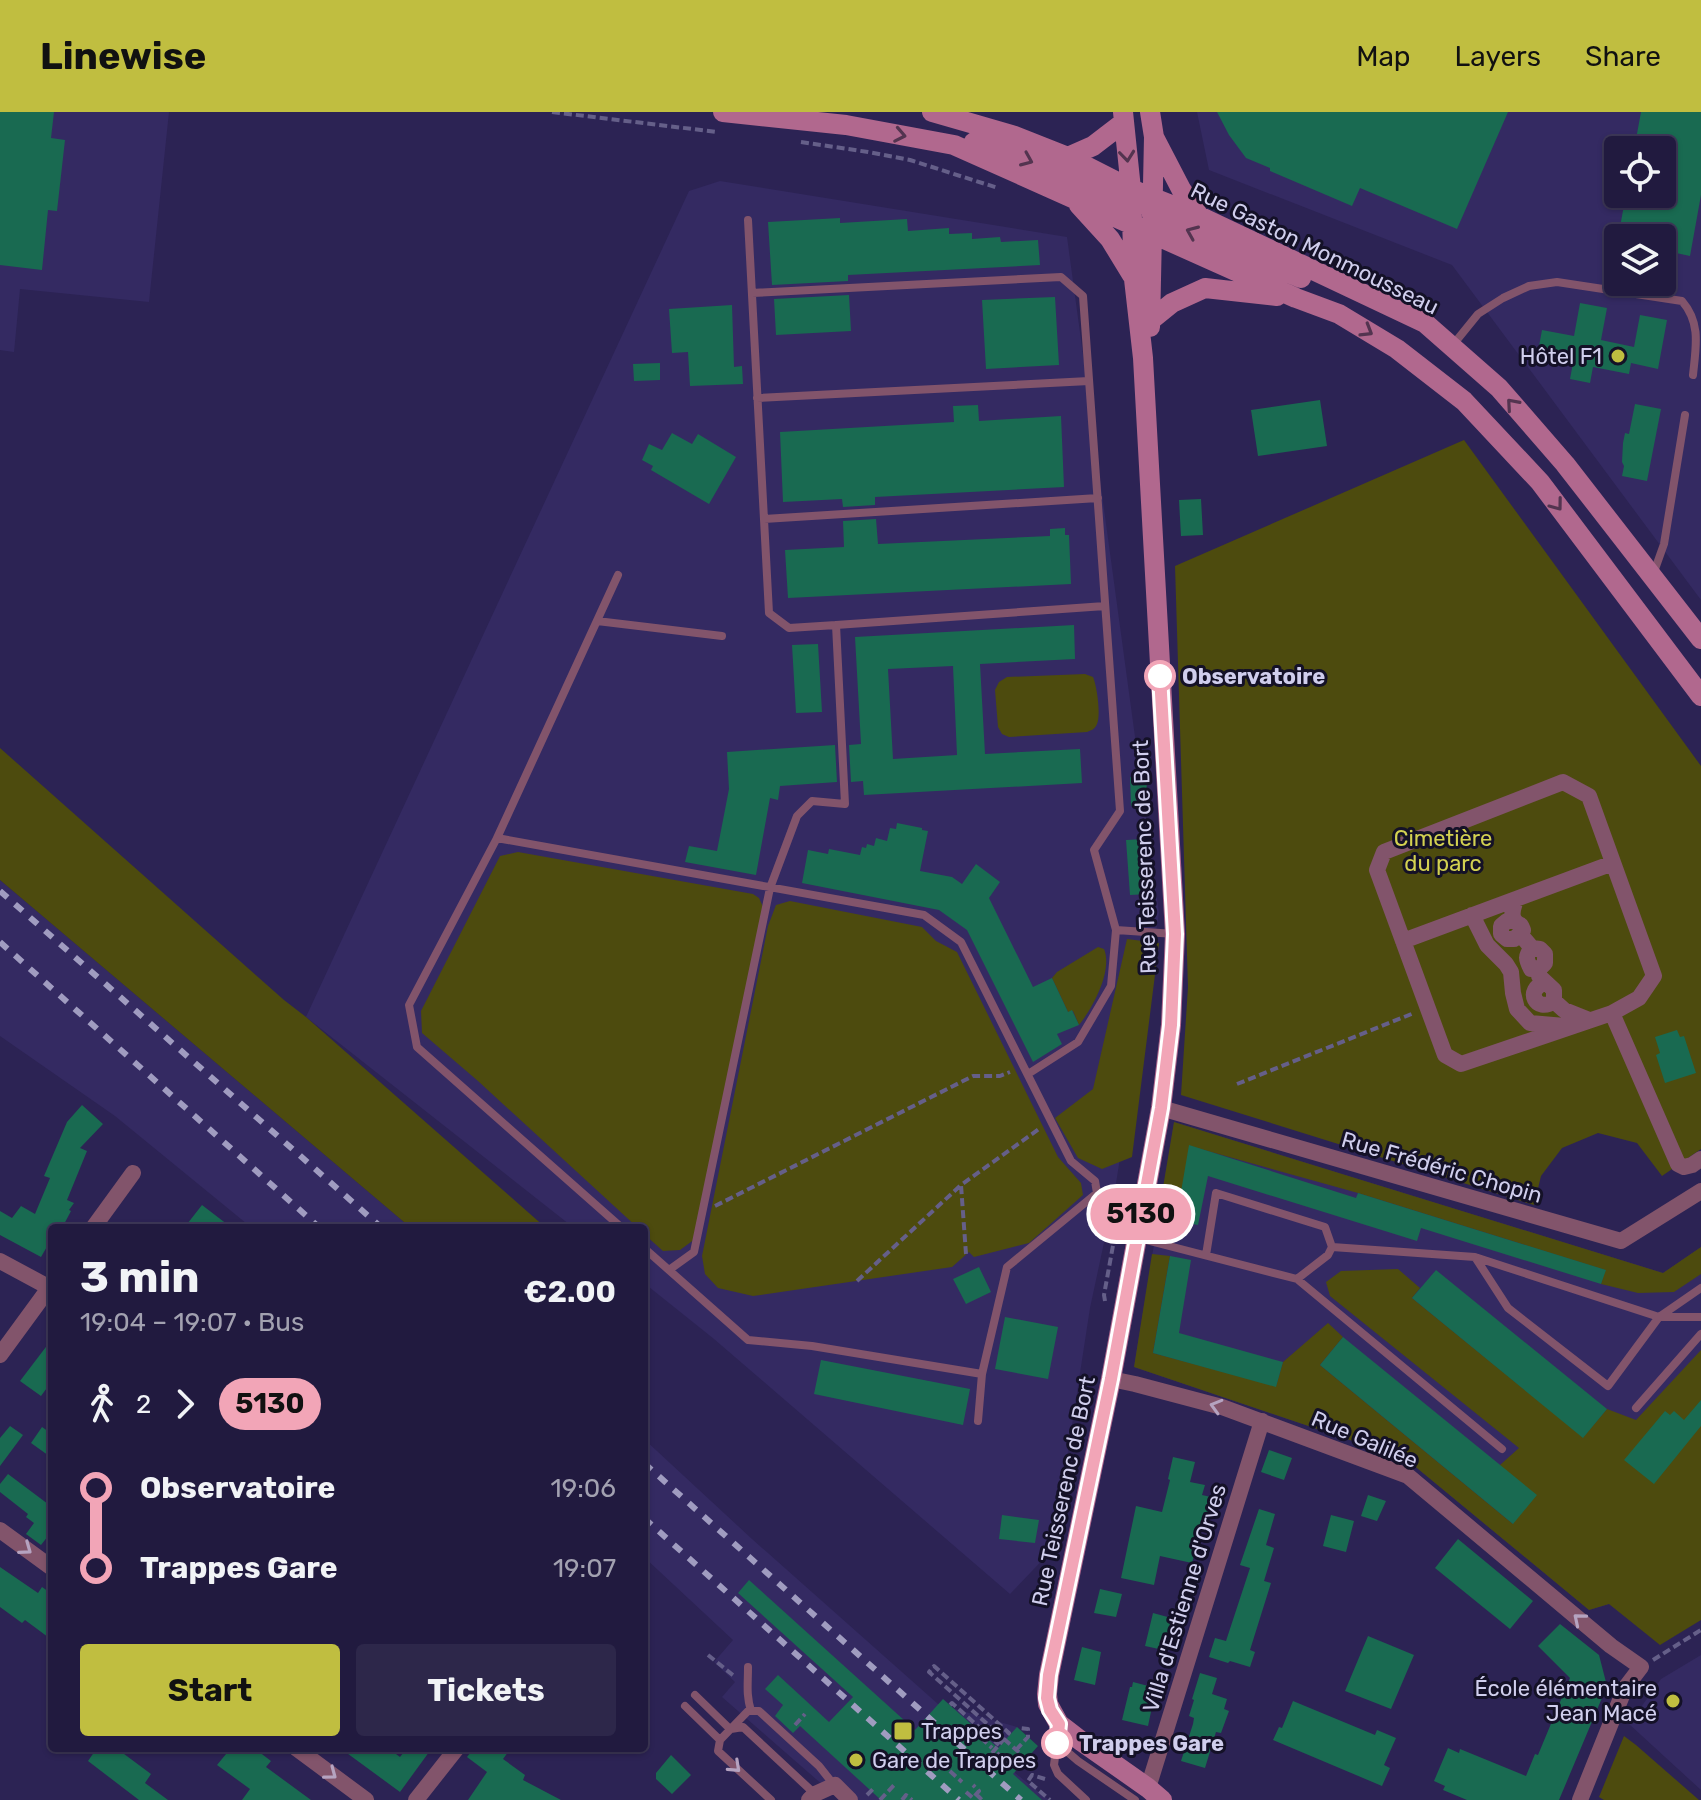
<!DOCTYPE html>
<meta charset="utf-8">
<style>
body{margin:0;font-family:Rubik,sans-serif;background:#2d274a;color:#f1f3f6;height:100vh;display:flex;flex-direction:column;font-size:30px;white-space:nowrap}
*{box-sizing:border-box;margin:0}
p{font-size:26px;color:#a2a1b0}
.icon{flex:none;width:44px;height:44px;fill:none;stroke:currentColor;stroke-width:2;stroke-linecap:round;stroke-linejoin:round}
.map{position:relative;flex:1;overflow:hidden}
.panel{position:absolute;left:48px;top:1112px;width:600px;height:528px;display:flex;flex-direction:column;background:#211a3f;border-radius:8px;box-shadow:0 2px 6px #0004,0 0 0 2px #3e3859}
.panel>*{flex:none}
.badge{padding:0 16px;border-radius:26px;font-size:28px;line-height:52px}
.fabs{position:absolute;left:1604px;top:24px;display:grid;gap:16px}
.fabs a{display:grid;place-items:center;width:72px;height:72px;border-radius:8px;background:#211a3f;box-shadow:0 2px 6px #0004,0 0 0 2px #3e3859;font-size:40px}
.map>.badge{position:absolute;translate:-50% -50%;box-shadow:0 0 0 4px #fff}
.legs{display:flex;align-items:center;gap:12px;height:88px;padding:0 32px;font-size:26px}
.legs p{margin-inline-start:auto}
.head{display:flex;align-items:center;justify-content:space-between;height:136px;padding:0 32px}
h1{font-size:44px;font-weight:700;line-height:60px}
.action{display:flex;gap:16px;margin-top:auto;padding:16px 32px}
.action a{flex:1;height:92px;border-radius:8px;background:#c0be40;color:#111;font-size:32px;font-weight:700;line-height:92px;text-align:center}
.action a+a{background:#2d274a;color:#f1f3f6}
ul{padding:0 32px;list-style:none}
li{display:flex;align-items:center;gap:28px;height:80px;font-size:30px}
li i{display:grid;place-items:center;width:12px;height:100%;margin:0 10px;background:currentColor}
li i::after{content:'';width:20px;height:20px;margin:-10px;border:6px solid;border-radius:50%;background:#211a3f}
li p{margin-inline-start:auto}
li:first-child i{background:linear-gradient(#0000 50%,currentColor 0)}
li:last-child i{background:linear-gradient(currentColor 50%,#0000 0)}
header{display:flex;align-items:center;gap:48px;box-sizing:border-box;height:112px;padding:0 40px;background:#c0be40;color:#111}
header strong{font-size:38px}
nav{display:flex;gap:44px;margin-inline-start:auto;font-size:28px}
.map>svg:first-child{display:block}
.built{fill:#342a62;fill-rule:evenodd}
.green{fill:#4d4b0e}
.building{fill:#196a51;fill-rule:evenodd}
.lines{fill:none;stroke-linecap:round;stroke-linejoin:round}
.path{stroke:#655f89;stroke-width:4;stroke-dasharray:8 4;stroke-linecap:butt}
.lane{stroke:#82546b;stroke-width:8}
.street{stroke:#82546b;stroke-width:16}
.secondary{stroke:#b1688e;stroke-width:20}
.rail{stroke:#a09cc0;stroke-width:6;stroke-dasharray:10 10;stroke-linecap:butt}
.oneway{stroke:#533450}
.oneway2{stroke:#b5a3c0}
.line-1-casing{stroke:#fff;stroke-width:18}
.line-1{stroke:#f2a5b7;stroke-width:12}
.poi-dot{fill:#c0be40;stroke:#141127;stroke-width:3}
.stop-1-dot{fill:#fff;stroke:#f2a5b7;stroke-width:4}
.labels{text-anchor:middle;stroke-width:6;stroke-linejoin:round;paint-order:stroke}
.street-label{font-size:22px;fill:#d0ceed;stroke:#141127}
.poi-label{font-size:22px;fill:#d0ceed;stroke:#141127;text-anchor:end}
.stop-label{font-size:22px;font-weight:bold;fill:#d0ceed;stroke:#141127;text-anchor:start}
.park-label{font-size:22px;fill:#d3d151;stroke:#141127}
</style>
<header>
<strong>Linewise</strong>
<nav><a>Map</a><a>Layers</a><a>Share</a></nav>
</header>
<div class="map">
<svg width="1701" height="1688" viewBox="0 0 1701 1688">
<rect width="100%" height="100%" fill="#2c2354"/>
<path class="built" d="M0,0H169L149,190L20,177L14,240L0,238Z
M1197,0H1701V488L1452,153L1209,58ZM1618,38H1662V82H1618ZM1618,126H1662V170H1618Z
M720,69L1067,125L1159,801L1114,1084L1090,1196L1053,1437L1010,1482L714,1227L644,1171V1116H574L306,905L689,79Z
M0,768L411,1116H252L115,1004L0,924Z
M1174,1010L1663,1161L1701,1135V1482L1642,1518L1609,1492L1589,1498L1406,1347L1134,1255Z
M644,1327L752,1427L938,1592L1017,1615L1015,1661L1049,1688H840L722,1585L735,1570L714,1550L733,1528L644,1445Z
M1701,1543V1678L1629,1612L1661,1567Z"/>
<path class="green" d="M1464,328L1701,654V1037L1662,1064L1637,1031L1598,1021L1562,1036L1541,1064L1534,1093L1181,983L1188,875L1175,454Z
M1085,562L1093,565C1097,574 1101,603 1097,612C1095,617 1092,618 1087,620L1009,625L1002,622L998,615L995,578L999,570L1007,565Z
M0,636L284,888L306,905L546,1116H411L0,768Z
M518,740L753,782L759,786L763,795L695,1127L680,1138L663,1139L644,1122V1116H638L478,969L422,921L421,899L500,744Z
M790,789L922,815L936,829L957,840L1058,1045L1081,1071L1083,1083L1029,1131L974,1145L969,1140L952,1155L753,1184L718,1176L705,1162L702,1144L768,814L776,793Z
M1127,827L1159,831L1132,1045L1102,1057L1078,1046L1055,1006L1093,977Z
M1098,835L1104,837C1113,858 1093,896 1079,913L1073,899L1068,900L1052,866L1057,860Z
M1174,1010L1663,1161L1701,1135V1162L1674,1180L1638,1181L1601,1172L1605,1158L1358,1081L1190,1034L1176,1109L1158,1105Z
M1152,1142L1170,1144L1153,1241L1276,1274L1283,1250L1328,1211L1343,1225L1320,1253L1513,1412L1500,1353L1519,1336L1330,1184L1326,1170L1341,1159L1398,1157L1420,1176L1412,1186L1583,1325L1607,1297L1636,1308L1701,1238V1508L1660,1533L1609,1492L1589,1498L1406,1347L1134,1255Z
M1624,1624L1636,1633L1699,1688H1604L1599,1685Z"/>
<path class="building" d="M0,0H54L51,26L65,28L57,99L48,98L42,158L0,153Z
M1217,0H1508L1457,117L1360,76L1352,94L1270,59V56L1246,46L1229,23Z
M1641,0H1701V83L1690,144L1662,138V126H1618L1626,82H1662V38H1634Z
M840,106V111L907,107L908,119L949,116V122L972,121V127L1000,125L1001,130L1038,128L1040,153L848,163V169L772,173L768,110Z
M849,183L851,219L776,223L774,187Z
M1055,185L1059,253L986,257L982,188Z
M1580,191L1607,196L1601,228L1634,235L1640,203L1667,208L1658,257L1631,251L1629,262L1593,255L1590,271L1570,267L1573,251L1537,245L1542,218L1574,224Z
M732,193L734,255L742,254L743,272L690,274L688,240L672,241L669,197Z
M660,251V268L634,269L633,252Z
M1320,288L1327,334L1258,344L1251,298Z
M1635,292L1661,297L1647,369L1622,364L1624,354L1622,350L1623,331L1625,321L1629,322Z
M978,293L979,309L1061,304L1064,375L875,385V393L843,395L842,387L783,390L780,320L954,310L953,294Z
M672,321L692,332L698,322L736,345L709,392L651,358L653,354L642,348L649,332L662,338Z
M1201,387L1203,423L1181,424L1179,388Z
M876,407L878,432L1050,424V417L1065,416V423H1069L1071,472L788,486L785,438L844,435L843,409Z
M1074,513L1075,547L980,552L985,642L1080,637L1082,671L864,683L863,669L851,670L849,633L861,632L855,525ZM953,554L957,643L893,647L888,557Z
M818,532L822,600L796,601L792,533Z
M835,633L837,670L780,674L778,688L770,686L756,763L685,750L689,734L717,739L729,677L727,640Z
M1146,664L1148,693L1131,694L1130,665Z
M897,711L922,716V718L928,719L920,759L952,765L962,772L976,752L1000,770L989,786L1033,875L1052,866L1068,900L1072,898L1079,913L1057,922L1062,932L1033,950L967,818L939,798L802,771L808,738L828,742L829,737L860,743L862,735L866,736L867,732L874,734L876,726L887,729L890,716L896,717Z
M1146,727L1149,782L1130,783L1126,728Z
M1677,918L1680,925L1684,924L1696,961L1665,971L1656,943L1660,941L1655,925Z
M82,993L103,1012L80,1036L87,1039L67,1088L74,1091L69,1098L71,1099L62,1116H52V1126L41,1145L0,1123V1099L12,1106L21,1094L35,1102L50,1066L44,1064L67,1010Z
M1189,1033L1356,1086L1358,1081L1606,1158L1601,1172L1421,1116L1417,1129L1208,1064L1198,1113L1176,1109Z
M202,1093L232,1116H184Z
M1170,1144L1191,1148L1179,1221L1283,1250L1276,1275L1153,1241Z
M979,1155L991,1180L966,1192L953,1167Z
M1436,1158L1607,1297L1583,1326L1412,1186Z
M1005,1205L1058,1215L1048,1267L995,1257Z
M1343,1225L1537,1383L1513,1412L1320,1253Z
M52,1227V1269L41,1284L20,1269Z
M821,1248L970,1277L963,1313L814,1282Z
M1701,1288V1314L1654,1372L1624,1348L1665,1299L1670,1303L1674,1299L1684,1308Z
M10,1314L23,1323L0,1354V1326Z
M42,1315L52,1322V1346L31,1331Z
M1269,1338L1292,1346L1284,1368L1261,1360Z
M1173,1345L1195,1350L1190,1370L1205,1373L1202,1383L1211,1385L1206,1415L1202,1414L1192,1451L1160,1444L1154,1473L1121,1466L1136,1394L1162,1400L1170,1368L1168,1367Z
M8,1362L52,1395V1419L41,1433L26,1422L34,1411L26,1405L28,1402L0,1380V1372Z
M1368,1383L1386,1389L1377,1409L1361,1404Z
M1259,1397L1275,1402L1266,1433L1274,1436L1264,1469L1271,1471L1250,1538L1255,1540L1250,1555L1230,1549L1228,1551L1209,1545L1215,1526L1226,1529L1250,1456L1240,1453Z
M1002,1403L1039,1408L1035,1431L999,1427Z
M1331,1403L1354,1409L1346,1440L1323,1434Z
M1458,1427L1533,1489L1510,1517L1435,1456Z
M0,1455L38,1481L42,1475L52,1482V1528L25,1508L22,1511L0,1495Z
M749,1468L915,1618L943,1587L998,1636L1017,1615L1038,1634L1013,1662L1042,1688H881L800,1614L793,1621L775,1604L783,1593L765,1577L778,1563L829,1610L853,1585L738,1481Z
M1100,1477L1122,1482L1116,1505L1094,1501Z
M1153,1501L1175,1507L1168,1539L1145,1534Z
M1560,1512L1599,1543L1607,1574L1559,1688H1467L1443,1678L1445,1674L1434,1669L1448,1636L1459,1641L1460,1637L1526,1664L1535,1642L1538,1643L1570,1566L1538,1534Z
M1368,1524L1414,1543L1391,1597L1345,1579Z
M1082,1535L1101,1540L1095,1573L1074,1568Z
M1200,1561L1217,1566L1212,1582L1227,1587L1224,1597L1229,1599L1221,1621L1216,1620L1205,1656L1181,1649L1193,1612L1194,1606L1189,1604L1194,1588L1192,1587Z
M1133,1570L1156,1576L1148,1614L1122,1608L1130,1575H1132Z
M1293,1589L1375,1623L1377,1618L1396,1626L1384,1653L1390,1656L1382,1674L1273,1628L1279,1615L1282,1616Z
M97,1636H116L151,1662L145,1671L168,1688H139L88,1649Z
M231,1636H254L271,1649L266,1655L311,1688H242L250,1677L217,1653Z
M340,1636H388L400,1645L407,1636H432L400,1680Z
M474,1636H511L503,1647L525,1663L523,1668L561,1688H468L487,1660L467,1645Z
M671,1643L691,1663L672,1682L656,1667V1661Z"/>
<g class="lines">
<path class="path" d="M552,0L717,20
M801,30L868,40L910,48L998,76
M1237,972L1414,901
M715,1094L973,964H1000L1010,960
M966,1142L961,1073L1039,1017
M857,1169L961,1073
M1105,1189L1104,1183L1122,1084L1124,1081
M708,1543L734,1564
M1653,1548L1701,1518
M950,1593L952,1591L999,1633
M795,1613L805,1602
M972,1618L992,1636
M1016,1638L1028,1625V1617L1019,1616
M992,1641L1009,1621L934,1554L929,1560L1002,1625
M997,1641L1011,1653L1021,1642L1004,1627
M941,1651L962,1670
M1045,1667L1032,1663L1028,1669L1050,1688
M966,1680L973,1686L979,1679L973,1673
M976,1682L982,1688
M867,1683L873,1677
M880,1688L896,1671
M902,1688L906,1683L912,1688"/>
<path class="lane" d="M752,181L1061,165L1083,184L1120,699L1094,738L1116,818
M1452,234L1478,202L1503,186L1529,174L1557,170L1682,189C1701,211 1696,234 1693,263
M757,286L1089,269
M764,407L1098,386
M1654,460L1664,432L1685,303
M597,509L722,524
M836,513L1105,494
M497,726L618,463
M1028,962L1078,930L1111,874L1116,818L1175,822
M622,1116L417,935L409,893L497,726L924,803L961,830L1071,1049L1095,1069L1097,1081L1007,1155L982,1262L812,1234L748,1228L644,1136
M1138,1126L1297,1167L1502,1337
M1332,1135L1475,1145L1508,1196L1608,1274L1659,1205L1475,1145
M1206,1143L1216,1081L1325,1115L1332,1135L1328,1143L1297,1167
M669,1158L694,1140L770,776L797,704L812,689L845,692L836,513L789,516L769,501L748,108
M1659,1205L1701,1176
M1659,1205H1701
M1636,1296L1701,1222
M978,1309L982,1262
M748,1555C748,1573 746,1582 751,1599
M695,1583L730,1617
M685,1594L720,1628
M1059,1613L1054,1653L1058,1662L1086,1688
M731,1617L743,1615L815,1682
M1057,1631L1078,1649L1135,1688
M771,1688L718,1639L720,1628L748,1599H759L819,1654L834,1673"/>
<path class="street" d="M1563,670L1589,684L1654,864L1639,886L1612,901L1461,952L1445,943L1377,758L1384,740Z
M1516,787C1514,795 1509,804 1516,810C1523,816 1519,809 1523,818L1520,822L1532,836L1540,837L1545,842V851L1539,857V864L1554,878V889L1564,898L1589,908
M1472,803L1487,833L1506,852L1511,860L1513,881L1517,897L1530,911L1565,914
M1514,809H1507L1501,814V822L1507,827H1514L1520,822
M1403,829L1613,751
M1532,836C1525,844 1526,847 1531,857H1539
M1545,871C1524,877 1536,902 1554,889
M1612,901L1678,1052L1684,1055L1692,1053L1701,1047
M1161,996L1621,1129L1701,1079
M93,1116L133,1061
M0,1149L52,1177
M0,1243L52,1172
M1111,1267L1135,1272L1222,1295L1408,1364L1611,1534L1641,1555L1625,1576L1580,1688
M0,1418L52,1456
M296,1636L366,1688
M1148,1676L1262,1309
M416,1688L457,1636
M809,1688L815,1682L835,1673L850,1688"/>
<path class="secondary" d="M723,0L846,13L954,33L1296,186L1339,202L1397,237L1464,289L1540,370L1701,584
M932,0L1012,23L1068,45L1131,77L1199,104L1425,211L1499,276L1565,352L1701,527
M1123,0L1131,77L1134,167L1143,246L1175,822L1171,913L1161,996L1111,1267L1049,1563L1047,1582L1048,1592L1059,1612L1081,1629L1148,1676L1162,1688
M1154,25L1181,77L1199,104
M974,30L1023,45L1097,80L1131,94L1141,91
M1068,45L1093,34L1123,11
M1079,93L1110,127L1132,163
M1152,103L1301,166
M1151,208L1172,191L1205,176L1277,184
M1150,215L1154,25L1150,0"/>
<path class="rail" d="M0,779L382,1116
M0,830L320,1116
M644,1351L1021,1688
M644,1406L959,1688"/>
</g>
<defs><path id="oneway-chevron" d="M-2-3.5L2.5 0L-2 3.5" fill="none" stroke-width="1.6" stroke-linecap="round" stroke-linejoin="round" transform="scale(2)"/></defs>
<g class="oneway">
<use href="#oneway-chevron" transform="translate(900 23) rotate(11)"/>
<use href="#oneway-chevron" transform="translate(1127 44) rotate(84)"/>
<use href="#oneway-chevron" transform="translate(1027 48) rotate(23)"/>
<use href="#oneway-chevron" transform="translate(1192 120) rotate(-157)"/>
<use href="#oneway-chevron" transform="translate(1367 219) rotate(31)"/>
<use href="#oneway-chevron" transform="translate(1512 292) rotate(-131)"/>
<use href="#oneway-chevron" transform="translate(1557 393) rotate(53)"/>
</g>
<g class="oneway2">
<use href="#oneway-chevron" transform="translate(1216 1294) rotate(-164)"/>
<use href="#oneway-chevron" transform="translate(26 1437) rotate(36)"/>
<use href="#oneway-chevron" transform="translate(1579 1507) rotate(-140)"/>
<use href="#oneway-chevron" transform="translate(735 1655) rotate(43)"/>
<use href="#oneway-chevron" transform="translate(331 1662) rotate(37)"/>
</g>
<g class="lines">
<defs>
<path id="line-1" d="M1057,1631L1059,1612L1050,1598L1047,1586L1049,1563L1111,1267L1161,996L1171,913L1175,822L1160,564"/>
</defs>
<use href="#line-1" class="line-1-casing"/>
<use href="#line-1" class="line-1"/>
</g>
<g class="poi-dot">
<circle cx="1618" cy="244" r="8"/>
<circle cx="1673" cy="1589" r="8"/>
<rect x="893" y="1609" width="20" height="20" rx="4"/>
<circle cx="856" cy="1648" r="8"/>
</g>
<g class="stop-1-dot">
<circle cx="1160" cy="564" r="14"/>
<circle cx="1057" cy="1631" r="14"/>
</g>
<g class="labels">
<g class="street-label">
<text transform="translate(1315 136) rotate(26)" y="8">Rue Gaston Monmousseau</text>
<text transform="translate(1144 745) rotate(-92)" y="8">Rue Teisserenc de Bort</text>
<text transform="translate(1442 1055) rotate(16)" y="8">Rue Frédéric Chopin</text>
<text transform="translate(1365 1327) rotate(23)" y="8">Rue Galilée</text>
<text transform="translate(1063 1379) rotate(-78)" y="8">Rue Teisserenc de Bort</text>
<text transform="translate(1184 1486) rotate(-73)" y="8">Villa d'Estienne d'Orves</text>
</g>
<g class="poi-label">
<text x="1602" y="252">Hôtel F1</text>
<text x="1657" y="1584">École élémentaire<tspan x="1657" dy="25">Jean Macé</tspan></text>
<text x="921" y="1627" text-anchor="start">Trappes</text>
<text x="872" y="1656" text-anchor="start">Gare de Trappes</text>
</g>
<g class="stop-label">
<text x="1182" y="572">Observatoire</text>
<text x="1079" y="1639">Trappes Gare</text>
</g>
<g class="park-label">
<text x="1443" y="734">Cimetière<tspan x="1443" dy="25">du parc</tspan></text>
</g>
</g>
</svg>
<div class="fabs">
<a><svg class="icon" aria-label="locate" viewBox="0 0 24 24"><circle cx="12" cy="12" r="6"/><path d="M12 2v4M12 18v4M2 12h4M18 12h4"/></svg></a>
<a><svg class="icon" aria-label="layers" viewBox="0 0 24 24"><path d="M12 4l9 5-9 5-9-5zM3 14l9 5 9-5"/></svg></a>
</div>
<b class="badge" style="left:1141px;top:1102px;background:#f2a5b7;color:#111">5130</b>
<section class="panel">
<div class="head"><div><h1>3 min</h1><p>19:04 – 19:07 · Bus</p></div><b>€2.00</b></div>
<div class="legs"><svg class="icon" aria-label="walk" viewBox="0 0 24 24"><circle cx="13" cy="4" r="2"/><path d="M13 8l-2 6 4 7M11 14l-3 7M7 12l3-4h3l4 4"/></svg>2<svg class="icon" aria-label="forward" viewBox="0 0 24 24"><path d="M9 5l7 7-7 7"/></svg><b class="badge" style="background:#f2a5b7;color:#111">5130</b></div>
<ul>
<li><i style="color:#f2a5b7"></i><b>Observatoire</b><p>19:06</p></li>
<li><i style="color:#f2a5b7"></i><b>Trappes Gare</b><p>19:07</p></li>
</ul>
<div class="action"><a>Start</a><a>Tickets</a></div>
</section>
</div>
